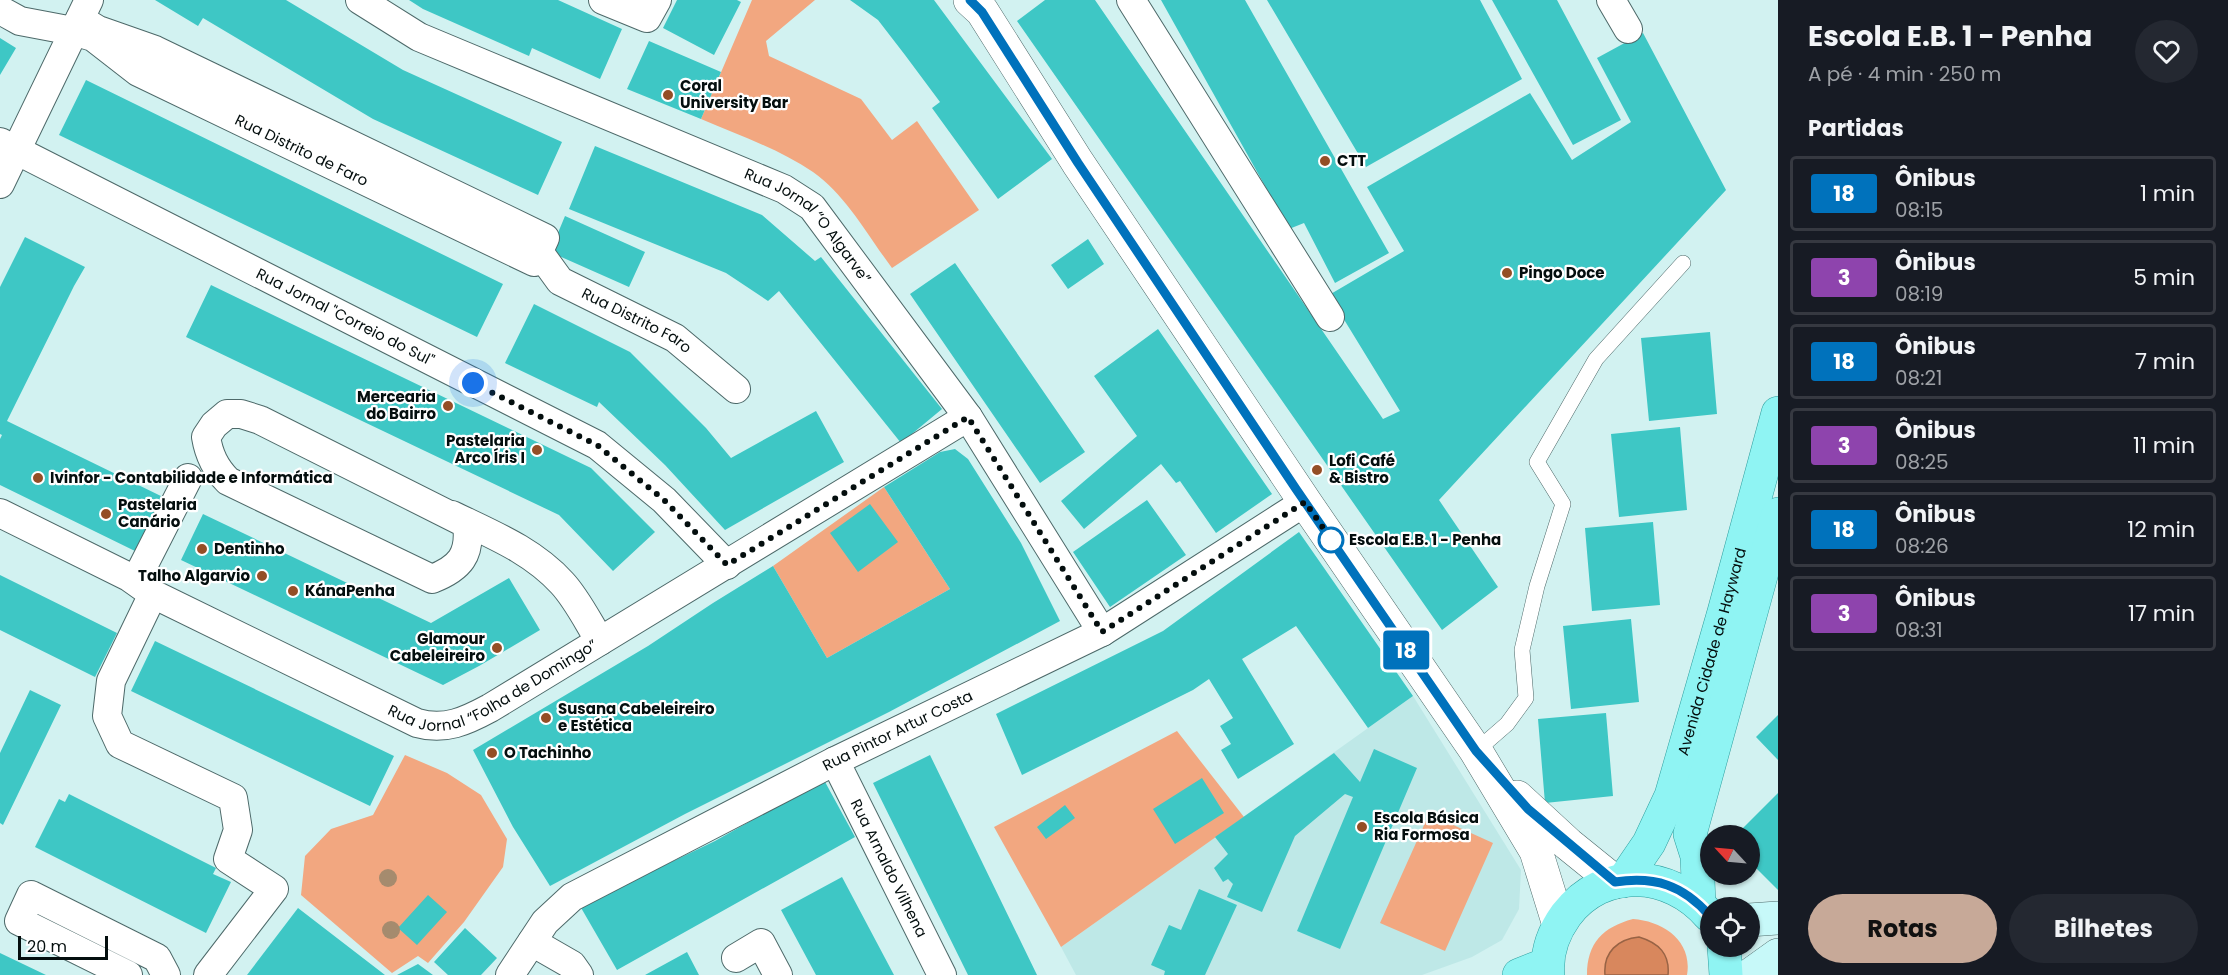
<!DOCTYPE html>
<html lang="pt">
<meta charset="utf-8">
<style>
body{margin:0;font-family:Poppins,sans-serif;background:#242831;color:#f1f3f6;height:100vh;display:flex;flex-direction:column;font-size:22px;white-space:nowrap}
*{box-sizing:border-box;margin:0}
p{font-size:20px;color:#9ea1a6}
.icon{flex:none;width:33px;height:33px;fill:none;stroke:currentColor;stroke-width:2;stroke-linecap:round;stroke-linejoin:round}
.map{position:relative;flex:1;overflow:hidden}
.details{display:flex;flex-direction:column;background:#171b24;width:450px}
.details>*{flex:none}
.badge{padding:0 12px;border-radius:4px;font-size:21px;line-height:39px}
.needle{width:39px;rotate:296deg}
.fabs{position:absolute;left:1700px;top:825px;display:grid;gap:12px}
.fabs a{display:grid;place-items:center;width:60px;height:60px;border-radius:50%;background:#171b24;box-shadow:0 2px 4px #0004;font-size:30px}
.scale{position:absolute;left:18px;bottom:15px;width:90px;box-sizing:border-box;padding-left:6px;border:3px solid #040e0e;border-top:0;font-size:16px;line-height:21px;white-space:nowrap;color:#040e0e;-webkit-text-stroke:4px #fff;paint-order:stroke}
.you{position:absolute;width:30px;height:30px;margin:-15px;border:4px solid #fff;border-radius:50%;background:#1a73e8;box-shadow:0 0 0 9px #1a73e833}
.map>.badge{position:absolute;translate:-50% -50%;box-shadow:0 0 0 3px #fff}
h2{padding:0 30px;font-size:22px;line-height:54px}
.round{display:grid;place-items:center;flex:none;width:63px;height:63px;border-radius:32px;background:#242831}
.head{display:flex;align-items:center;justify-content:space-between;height:102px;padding:0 30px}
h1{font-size:28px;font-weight:700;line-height:45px}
.cta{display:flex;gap:12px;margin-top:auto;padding:12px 30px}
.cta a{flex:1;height:69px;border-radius:36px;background:#c7a998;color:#111;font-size:24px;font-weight:700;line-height:69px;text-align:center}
.cta a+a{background:#242831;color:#f1f3f6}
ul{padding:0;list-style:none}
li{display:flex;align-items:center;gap:18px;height:75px;margin:0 12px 9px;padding:0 18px;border:3px solid #363941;border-radius:6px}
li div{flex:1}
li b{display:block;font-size:22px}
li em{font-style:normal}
li .badge{min-width:66px;font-weight:700;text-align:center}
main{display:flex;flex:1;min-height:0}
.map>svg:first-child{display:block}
.built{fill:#bee8e7}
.green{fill:#f2a780}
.water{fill:#d8875d;stroke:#986345;stroke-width:1.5}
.building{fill:#3ec7c5}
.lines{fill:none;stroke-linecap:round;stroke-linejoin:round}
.service-casing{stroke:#4d6969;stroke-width:16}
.minor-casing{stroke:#4d6969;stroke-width:30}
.tertiary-casing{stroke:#4d6969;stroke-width:34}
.secondary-casing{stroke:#4d6969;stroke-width:34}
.primary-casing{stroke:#2e9e9e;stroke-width:34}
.service{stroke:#fff;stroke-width:15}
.minor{stroke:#fff;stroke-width:28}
.tertiary{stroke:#fff;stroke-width:33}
.secondary{stroke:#c7f9f9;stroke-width:33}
.primary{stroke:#8ff4f3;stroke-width:33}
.tree{fill:#a58b6e}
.line-casing{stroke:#fff;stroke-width:14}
.line{stroke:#0072bc;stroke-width:9}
.walk{stroke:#040e0e;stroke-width:6;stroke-dasharray:0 10.8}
.poi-dot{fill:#944e26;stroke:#fff;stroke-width:2}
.stop-dot{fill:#fff;stroke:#0072bc;stroke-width:3}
.labels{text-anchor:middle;stroke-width:4.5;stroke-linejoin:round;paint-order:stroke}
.poi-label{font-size:15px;font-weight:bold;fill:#040e0e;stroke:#fff;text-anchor:start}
.street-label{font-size:15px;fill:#040e0e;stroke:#fff}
.stop-label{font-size:15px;font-weight:bold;fill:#040e0e;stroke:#fff;text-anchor:start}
</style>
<main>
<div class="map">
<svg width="1778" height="975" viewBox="0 0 1778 975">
<rect width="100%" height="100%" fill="#d2f2f1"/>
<path class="built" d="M1413,696L1521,870L1519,909L1502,940L1472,957L1422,975H1076L1061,947Z"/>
<path class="green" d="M752,0H815L766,41L769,56L861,99L892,140L917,121L979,210L892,268C868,236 846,195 813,172C779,149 738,135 701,119Z
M884,487L950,589L827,658L773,566Z
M1177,731L1244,817L1061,947L994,827Z
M405,755L447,773L481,795L507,839L503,867L464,922L428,963L418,956L392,973L301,895L305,856L331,829L373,815Z
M1429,814L1493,843L1445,951L1380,923Z
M1633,919C1663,921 1693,941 1687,975H1587C1587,943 1603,927 1633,919Z"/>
<path class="water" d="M1639,937C1659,943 1670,954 1668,975H1605C1603,952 1618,939 1639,937Z"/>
<path class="building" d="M155,0H286L403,70L562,142L538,195L373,119L203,18L198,26Z
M409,0H558L622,29L600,79L532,48L529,56L423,9Z
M677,0H737L741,2L714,55L663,28Z
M850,0H934L1052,159L998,199L932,108L940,102L905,55L878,20Z
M1045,0H1095L1383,419L1400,411L1329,295L1404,251L1367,187L1530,93L1572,160L1631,122L1597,58L1643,33L1726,190L1439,500L1498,587L1442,630L1017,21Z
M1161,0H1245L1389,253L1335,283L1304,223L1289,229Z
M1267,0H1480L1522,79L1366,167Z
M1492,0H1557L1621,120L1573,145Z
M0,38L16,48L0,75Z
M649,41L721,72L701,119L627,89Z
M86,80L503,284L477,337L59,135Z
M595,146L762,215L815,261L821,257L942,409L901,443L779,291L768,301L726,273L569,209Z
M565,216L645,252L629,287L550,252Z
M25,237L85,267L74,286L7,421L165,498L137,552L0,485V439L2,435L0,434V287Z
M1088,239L1104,264L1068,289L1051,265Z
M955,263L1085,452L1040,483L910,294Z
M211,285L591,468L655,532L613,571L559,515L186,337Z
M534,304L630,352L706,428L731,458L816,411L844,462L725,530L665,465L599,402L597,407L505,363Z
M1158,329L1272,494L1216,533L1180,481L1176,483L1161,464L1084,529L1061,501L1137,436L1094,376Z
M1710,332L1717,414L1649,421L1641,338Z
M1680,427L1687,510L1619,517L1611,434Z
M955,449L968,459L1021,543L1060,621L889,712L685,814L550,886L513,827L473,750L648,646L713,603L773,566L827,658L950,589L884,487L940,452Z
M1147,500L1186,555L1110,607L1073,552Z
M870,504L898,542L858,572L830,533Z
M203,514L431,623L509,578L540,630L479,666L443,685L181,560Z
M1653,522L1660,605L1592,611L1585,528Z
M1299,532L1413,696L1368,728L1296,626L1242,659L1294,744L1238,779L1221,750L1231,744L1220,726L1233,718L1209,679L1193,690L1022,775L996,714L1163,631Z
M0,575L117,633L95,677L0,630Z
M1631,619L1639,702L1571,709L1563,626Z
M155,641L394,756L370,806L131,691Z
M30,690L61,705L3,825L0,823V753Z
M1606,713L1613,796L1545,803L1538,719Z
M1778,715V760L1756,737Z
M1374,749L1417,768L1340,949L1297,931L1353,797L1345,794L1295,836L1262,912L1227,897L1233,884L1228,879L1223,882L1214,868L1228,854L1215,837L1334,753L1360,782Z
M930,755L1037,975H968L873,783Z
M1202,778L1224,813L1175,844L1153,809Z
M824,780L855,837L617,970L580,906L715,841Z
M1778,793V890L1749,861V836H1735Z
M69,794L216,868L213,874L231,882L206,933L35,847L59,799L65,802Z
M1065,805L1075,818L1046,839L1037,827Z
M842,877L894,975H816L781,910Z
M1199,889L1237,905L1205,975H1164L1165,971L1151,965L1169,925L1181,930Z
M428,895L447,912L417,945L398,928Z
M298,908L385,975H247Z
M465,928L497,958L481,975H448L434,962Z
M687,952L699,975H645Z
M0,953L46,975H0Z
M418,964L433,975H397Z"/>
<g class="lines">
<defs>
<path id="service" d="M1476,751L1507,724L1526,698L1522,650L1537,586L1563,504L1537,462L1596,359L1683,263"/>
<g id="minor">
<path id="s1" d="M360,0L419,37L784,189L812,207L968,417L1102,632"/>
<path d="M603,0L647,18L657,0"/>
<path d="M1131,0L1330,317"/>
<path d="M1611,0L1628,29"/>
<path id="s2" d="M0,10L20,21L73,31L93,37L138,72L534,262L545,238L155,50L98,30L80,19"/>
<path id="s3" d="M0,142L597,445L664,500L727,565"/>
<path d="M0,184L89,0"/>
<path id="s4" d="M539,252L560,281L675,338L736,389"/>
<path d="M227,414H241L260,420L467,524C471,555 460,568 432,579L228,481C215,468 209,455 206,437L214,425Z"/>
<path id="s5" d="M0,513L129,577L153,594L417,723C445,731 466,721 490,708L968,417"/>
<path d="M452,515C491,534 532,550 562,583C577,599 588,622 600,641"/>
<path d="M136,580L188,478"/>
<path d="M153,594L111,681L107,716L120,744L233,798L238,830L228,859L274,889L208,975"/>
<path id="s6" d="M835,761L942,975"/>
<path d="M532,942L572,965L579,975"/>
<path d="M736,958L761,943L778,975"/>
<path d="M128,975L19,921L31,895L157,958L166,975"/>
<path id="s7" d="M510,975L545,922L572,897L835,761L1102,632L1305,502"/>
</g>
<path id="tertiary" d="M970,0L982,11L1078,163L1305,502L1476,751L1536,851L1559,925
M1517,797L1568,844L1615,882"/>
<path id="secondary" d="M1749,920L1778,918
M1750,975L1778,955"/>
<g id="primary">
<path id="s8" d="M1623,881L1649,843L1671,796L1724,612L1778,413"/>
<path d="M1699,904L1697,856L1690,834L1778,514"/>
<path d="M1724,946L1726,975"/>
<path d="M1519,975L1547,964"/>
<path d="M1548,975C1546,953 1553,933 1566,915C1603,866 1670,870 1709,915"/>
</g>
</defs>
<use href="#service" class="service-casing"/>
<use href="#minor" class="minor-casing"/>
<use href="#tertiary" class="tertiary-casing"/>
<use href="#secondary" class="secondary-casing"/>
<use href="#primary" class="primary-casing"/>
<use href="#service" class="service"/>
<use href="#minor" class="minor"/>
<use href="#tertiary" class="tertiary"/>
<use href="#secondary" class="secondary"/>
<use href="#primary" class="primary"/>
</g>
<g class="tree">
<circle cx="388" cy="878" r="9"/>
<circle cx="391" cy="930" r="9"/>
</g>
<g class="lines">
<defs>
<path id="line" d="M970,0L982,12L1078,163L1296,489L1476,751L1528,809L1615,882C1655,876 1683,885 1710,916"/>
</defs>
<use href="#line" class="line-casing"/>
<use href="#line" class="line"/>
<path class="walk" d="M473,383L597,445L664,500L727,565L968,417L1102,632L1305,502L1333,542L1331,540"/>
</g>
<g class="poi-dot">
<circle cx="668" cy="95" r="6"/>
<circle cx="1325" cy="161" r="6"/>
<circle cx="1507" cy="273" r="6"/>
<circle cx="448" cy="406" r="6"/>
<circle cx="537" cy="450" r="6"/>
<circle cx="1317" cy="470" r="6"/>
<circle cx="38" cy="478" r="6"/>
<circle cx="106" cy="514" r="6"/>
<circle cx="202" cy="549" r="6"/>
<circle cx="262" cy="576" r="6"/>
<circle cx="293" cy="591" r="6"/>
<circle cx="497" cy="648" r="6"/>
<circle cx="546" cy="718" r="6"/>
<circle cx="492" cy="753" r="6"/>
<circle cx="1362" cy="827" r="6"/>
</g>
<circle class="stop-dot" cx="1331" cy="540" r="12"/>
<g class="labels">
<g class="poi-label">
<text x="680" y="91">Coral<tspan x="680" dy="17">University Bar</tspan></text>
<text x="1337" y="166">CTT</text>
<text x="1519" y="278">Pingo Doce</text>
<text x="436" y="402" text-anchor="end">Mercearia<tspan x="436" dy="17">do Bairro</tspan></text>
<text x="525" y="446" text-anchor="end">Pastelaria<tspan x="525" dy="17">Arco Íris I</tspan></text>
<text x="1329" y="466">Lofi Café<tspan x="1329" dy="17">&amp; Bistro</tspan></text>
<text x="50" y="483">Ivinfor - Contabilidade e Informática</text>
<text x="118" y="510">Pastelaria<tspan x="118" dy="17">Canário</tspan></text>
<text x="214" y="554">Dentinho</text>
<text x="250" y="581" text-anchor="end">Talho Algarvio</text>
<text x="305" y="596">KánaPenha</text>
<text x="485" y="644" text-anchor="end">Glamour<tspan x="485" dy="17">Cabeleireiro</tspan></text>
<text x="558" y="714">Susana Cabeleireiro<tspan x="558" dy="17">e Estética</tspan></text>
<text x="504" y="758">O Tachinho</text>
<text x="1374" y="823">Escola Básica<tspan x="1374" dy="17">Ria Formosa</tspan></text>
</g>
<g class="street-label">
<text dy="5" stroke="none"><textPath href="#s2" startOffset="336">Rua Distrito de Faro</textPath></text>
<text dy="5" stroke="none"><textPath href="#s1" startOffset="507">Rua Jornal “O Algarve”</textPath></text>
<text dy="5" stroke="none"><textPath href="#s3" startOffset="387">Rua Jornal "Correio do Sul"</textPath></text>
<text dy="5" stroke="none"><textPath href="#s4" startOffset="122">Rua Distrito Faro</textPath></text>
<text dy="5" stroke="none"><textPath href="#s8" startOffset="248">Avenida Cidade de Hayward</textPath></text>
<text dy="5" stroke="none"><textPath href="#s5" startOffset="552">Rua Jornal “Folha de Domingo”</textPath></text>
<text dy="5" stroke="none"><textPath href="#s7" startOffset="466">Rua Pintor Artur Costa</textPath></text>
<text dy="5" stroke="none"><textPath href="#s6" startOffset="120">Rua Arnaldo Vilhena</textPath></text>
</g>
<g class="stop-label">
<text x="1349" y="545">Escola E.B. 1 - Penha</text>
</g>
</g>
</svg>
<div class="fabs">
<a><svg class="needle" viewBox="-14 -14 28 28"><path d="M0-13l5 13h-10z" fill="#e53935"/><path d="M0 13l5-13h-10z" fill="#9ea1a6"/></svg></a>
<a><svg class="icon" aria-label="locate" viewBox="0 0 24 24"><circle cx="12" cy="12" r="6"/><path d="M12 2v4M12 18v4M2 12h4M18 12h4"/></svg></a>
</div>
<div class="scale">20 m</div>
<div class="you" style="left:473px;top:383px"></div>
<b class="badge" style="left:1406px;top:650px;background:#0072bc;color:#fff">18</b>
</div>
<section class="details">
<div class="head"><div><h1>Escola E.B. 1 - Penha</h1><p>A pé · 4 min · 250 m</p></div><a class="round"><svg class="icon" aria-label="heart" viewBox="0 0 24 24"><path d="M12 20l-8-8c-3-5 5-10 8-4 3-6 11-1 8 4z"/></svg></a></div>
<h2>Partidas</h2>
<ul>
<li><span class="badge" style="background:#0072bc;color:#fff">18</span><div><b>Ônibus</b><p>08:15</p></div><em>1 min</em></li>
<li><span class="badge" style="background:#8e44ad;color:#fff">3</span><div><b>Ônibus</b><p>08:19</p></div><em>5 min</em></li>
<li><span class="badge" style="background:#0072bc;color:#fff">18</span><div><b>Ônibus</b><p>08:21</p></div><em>7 min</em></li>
<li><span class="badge" style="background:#8e44ad;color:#fff">3</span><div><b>Ônibus</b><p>08:25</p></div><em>11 min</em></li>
<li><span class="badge" style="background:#0072bc;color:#fff">18</span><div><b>Ônibus</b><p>08:26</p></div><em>12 min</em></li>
<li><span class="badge" style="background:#8e44ad;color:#fff">3</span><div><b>Ônibus</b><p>08:31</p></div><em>17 min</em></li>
</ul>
<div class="cta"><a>Rotas</a><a>Bilhetes</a></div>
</section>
</main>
